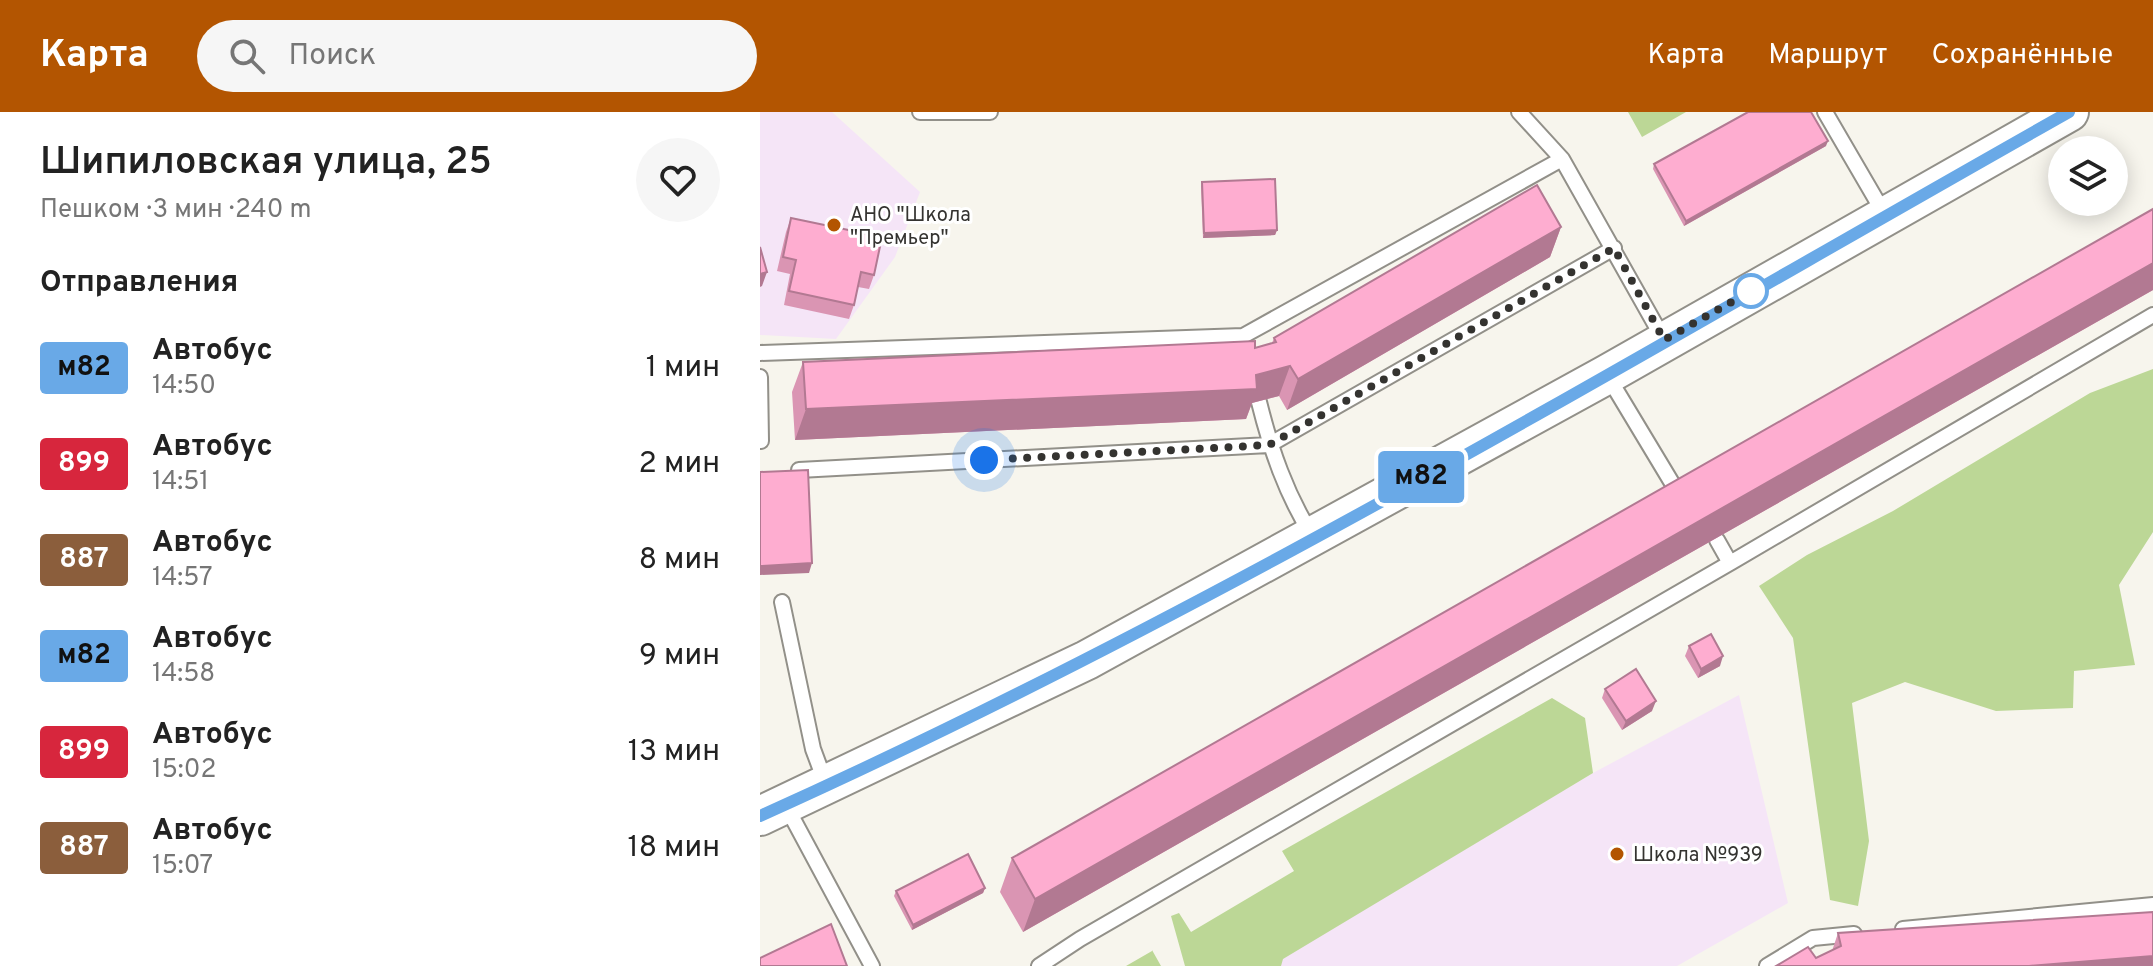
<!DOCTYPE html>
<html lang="ru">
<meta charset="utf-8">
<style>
body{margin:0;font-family:Overpass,sans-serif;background:#f6f6f6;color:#222;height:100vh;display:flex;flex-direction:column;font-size:30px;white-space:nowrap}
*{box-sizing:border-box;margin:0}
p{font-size:26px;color:#767676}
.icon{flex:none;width:44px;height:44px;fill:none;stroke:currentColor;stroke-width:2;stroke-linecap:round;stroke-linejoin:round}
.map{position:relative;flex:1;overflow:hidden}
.drawer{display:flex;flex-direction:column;background:#fff;width:760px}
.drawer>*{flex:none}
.badge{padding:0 16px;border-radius:6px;font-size:28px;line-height:52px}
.controls{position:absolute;left:1288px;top:24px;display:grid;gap:16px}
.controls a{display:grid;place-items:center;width:80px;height:80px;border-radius:50%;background:#fff;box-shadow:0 4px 20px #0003;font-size:40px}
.you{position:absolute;width:40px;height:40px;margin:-20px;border:6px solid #fff;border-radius:50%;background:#1a73e8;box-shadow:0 0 0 12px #1a73e833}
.map>.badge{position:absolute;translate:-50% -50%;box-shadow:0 0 0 4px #fff}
h2{padding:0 40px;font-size:30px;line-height:72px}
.round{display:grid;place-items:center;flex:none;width:84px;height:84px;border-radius:42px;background:#f6f6f6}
.head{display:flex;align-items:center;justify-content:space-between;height:136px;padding:0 40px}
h1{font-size:38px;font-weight:600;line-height:60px}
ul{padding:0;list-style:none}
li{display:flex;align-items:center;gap:24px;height:96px;padding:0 40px}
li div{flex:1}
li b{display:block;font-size:30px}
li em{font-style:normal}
li .badge{min-width:88px;font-weight:700;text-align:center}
header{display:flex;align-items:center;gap:48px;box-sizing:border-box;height:112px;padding:0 40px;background:#b35501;color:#fff}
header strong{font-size:38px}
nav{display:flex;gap:44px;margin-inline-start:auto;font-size:28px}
.search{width:560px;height:72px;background:#f6f6f6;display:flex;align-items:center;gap:20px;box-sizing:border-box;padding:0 28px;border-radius:44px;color:#767676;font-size:30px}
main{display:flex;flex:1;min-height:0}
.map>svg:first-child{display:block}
.education{fill:#f5e5f7}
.green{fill:#bcd796}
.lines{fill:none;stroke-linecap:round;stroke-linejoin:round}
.lane-casing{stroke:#929089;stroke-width:18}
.secondary-casing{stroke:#929089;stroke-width:42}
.lane{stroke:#fff;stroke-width:14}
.secondary{stroke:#fff;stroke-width:38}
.wall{fill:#da95b3}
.shaded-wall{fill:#b27992}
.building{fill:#feadd0;stroke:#b27992;stroke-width:2}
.line-casing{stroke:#fff;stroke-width:18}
.line{stroke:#69a9e7;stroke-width:12}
.walk{stroke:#343330;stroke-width:8;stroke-dasharray:0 14.4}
.poi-dot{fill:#b35501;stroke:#fff;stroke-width:3}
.stop-dot{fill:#fff;stroke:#69a9e7;stroke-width:4}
.labels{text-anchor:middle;stroke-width:6;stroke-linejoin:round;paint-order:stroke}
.poi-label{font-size:20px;fill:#343330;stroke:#fff;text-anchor:start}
</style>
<header>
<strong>Карта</strong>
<div class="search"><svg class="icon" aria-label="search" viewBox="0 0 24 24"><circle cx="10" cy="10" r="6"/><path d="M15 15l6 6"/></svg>Поиск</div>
<nav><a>Карта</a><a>Маршрут</a><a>Сохранённые</a></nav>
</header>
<main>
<section class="drawer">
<div class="head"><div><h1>Шипиловская улица, 25</h1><p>Пешком · 3 мин · 240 m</p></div><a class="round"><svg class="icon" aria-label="heart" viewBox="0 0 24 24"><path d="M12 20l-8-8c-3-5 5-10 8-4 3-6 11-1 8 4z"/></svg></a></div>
<h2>Отправления</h2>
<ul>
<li><span class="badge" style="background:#69a9e7;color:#111">м82</span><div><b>Автобус</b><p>14:50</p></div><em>1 мин</em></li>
<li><span class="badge" style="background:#d7263d;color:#fff">899</span><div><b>Автобус</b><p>14:51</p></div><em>2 мин</em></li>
<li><span class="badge" style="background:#8b5e3c;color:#fff">887</span><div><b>Автобус</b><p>14:57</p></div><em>8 мин</em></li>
<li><span class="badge" style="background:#69a9e7;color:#111">м82</span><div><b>Автобус</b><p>14:58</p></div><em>9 мин</em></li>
<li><span class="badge" style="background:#d7263d;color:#fff">899</span><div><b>Автобус</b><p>15:02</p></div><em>13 мин</em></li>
<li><span class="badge" style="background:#8b5e3c;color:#fff">887</span><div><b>Автобус</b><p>15:07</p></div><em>18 мин</em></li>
</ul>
</section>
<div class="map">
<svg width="1393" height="854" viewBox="0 0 1393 854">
<rect width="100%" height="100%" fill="#f7f5ed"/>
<path class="education" d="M0,0H72L160,80L135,145L76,227L0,223Z
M979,583L1028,791L917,854H510L833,661Z"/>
<path class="green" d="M868,0H926L882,25Z
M1393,257V420L1359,473L1375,553L1314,559L1313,596L1236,599L1145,570L1092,591L1109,729L1098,794L1070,788L1033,526L999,474L1047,443L1133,399L1330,281Z
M792,586L825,606L833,661L523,847L521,854H425L411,804L419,801L431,820L534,759L522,739Z
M392,838L401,854H366L392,839Z"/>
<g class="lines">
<defs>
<path id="lane" d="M160,0H230
M759,0L802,47L904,228
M1065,0L1125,103
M0,241L483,224L802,47
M847,263L921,386
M0,265L1,329
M499,290C511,338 526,382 553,425
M39,358L509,333L854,136
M970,451L1393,203
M22,490L53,637L66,672
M25,692L112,854
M1143,817L1393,793
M279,854L320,827L970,451L957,428
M1007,854L1053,826L1094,822"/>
<path id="secondary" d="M0,704L327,548L846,263L1309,0"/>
</defs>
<use href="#lane" class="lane-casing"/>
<use href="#secondary" class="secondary-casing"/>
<use href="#lane" class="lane"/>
<use href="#secondary" class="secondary"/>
</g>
<path class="wall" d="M1066,34L924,114L893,57L894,52Z
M442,70L517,118L515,123L443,126L441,74Z
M1393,97V178L263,820L240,780L252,746Z
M31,106L114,163L109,177L98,175L94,193L89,207L24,193L30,162L17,159L26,120Z
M801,115L790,145L527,298L519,284L492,291L486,307L35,328L32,280L43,250L495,236L512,231L514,226Z
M929,534L960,554L938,566L925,544Z
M845,577L892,599L862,618L842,586Z
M225,776L223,781L152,818L134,784L136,779Z
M1393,800L1056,846L1072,839L1078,821Z"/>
<path class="shaded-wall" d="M1068,29L1066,34L924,114L926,109Z
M801,115L790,145L527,298L538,267Z
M517,118L515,123L443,126L444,121Z
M1393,151V178L263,820L275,787Z
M7,160L2,174L0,175V162Z
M530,254L519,284L492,291L486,307L35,328L46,297L496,263Z
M52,451L49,461L0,463V454Z
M963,544L960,554L938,566L941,557Z
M896,589L892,599L862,618L866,609Z
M225,776L223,781L152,818L153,813Z
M1393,844V854H1269Z"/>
<path class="building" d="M988,0H1051L1068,29L926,109L894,52Z
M515,67L517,118L444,121L442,70Z
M777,73L801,115L538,267L530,254L496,263L497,277L46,297L43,250L495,229V236L516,230L514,226Z
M1393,97V151L275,787L252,746Z
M31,106L122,125L114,163L101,160L94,193L29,179L36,148L23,145Z
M0,135L7,160L0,162Z
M48,358L52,451L0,454V360Z
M951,522L963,544L941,557L929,534Z
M876,557L896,589L866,609L845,577Z
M208,742L225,776L153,813L136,779Z
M1393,800V844L1269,854H1016L1048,835L1056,846L1081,834L1078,821Z
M71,812L87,854H0V846Z"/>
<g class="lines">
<defs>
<path id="line" d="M0,704C452,501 878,243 1309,0"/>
</defs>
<use href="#line" class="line-casing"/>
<use href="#line" class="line"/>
<path class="walk" d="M224,348L509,333L854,136L904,228L991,179"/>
</g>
<g class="poi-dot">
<circle cx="74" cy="113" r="8"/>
<circle cx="857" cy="742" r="8"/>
</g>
<circle class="stop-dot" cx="991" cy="179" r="16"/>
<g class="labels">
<g class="poi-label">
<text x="90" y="109">АНО "Школа<tspan x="90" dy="23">"Премьер"</tspan></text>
<text x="873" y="749">Школа №939</text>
</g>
</g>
</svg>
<div class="controls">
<a><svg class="icon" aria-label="layers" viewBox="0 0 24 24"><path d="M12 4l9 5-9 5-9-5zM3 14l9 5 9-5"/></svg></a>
</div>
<div class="you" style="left:224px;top:348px"></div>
<b class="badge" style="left:661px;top:365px;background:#69a9e7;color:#111">м82</b>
</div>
</main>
